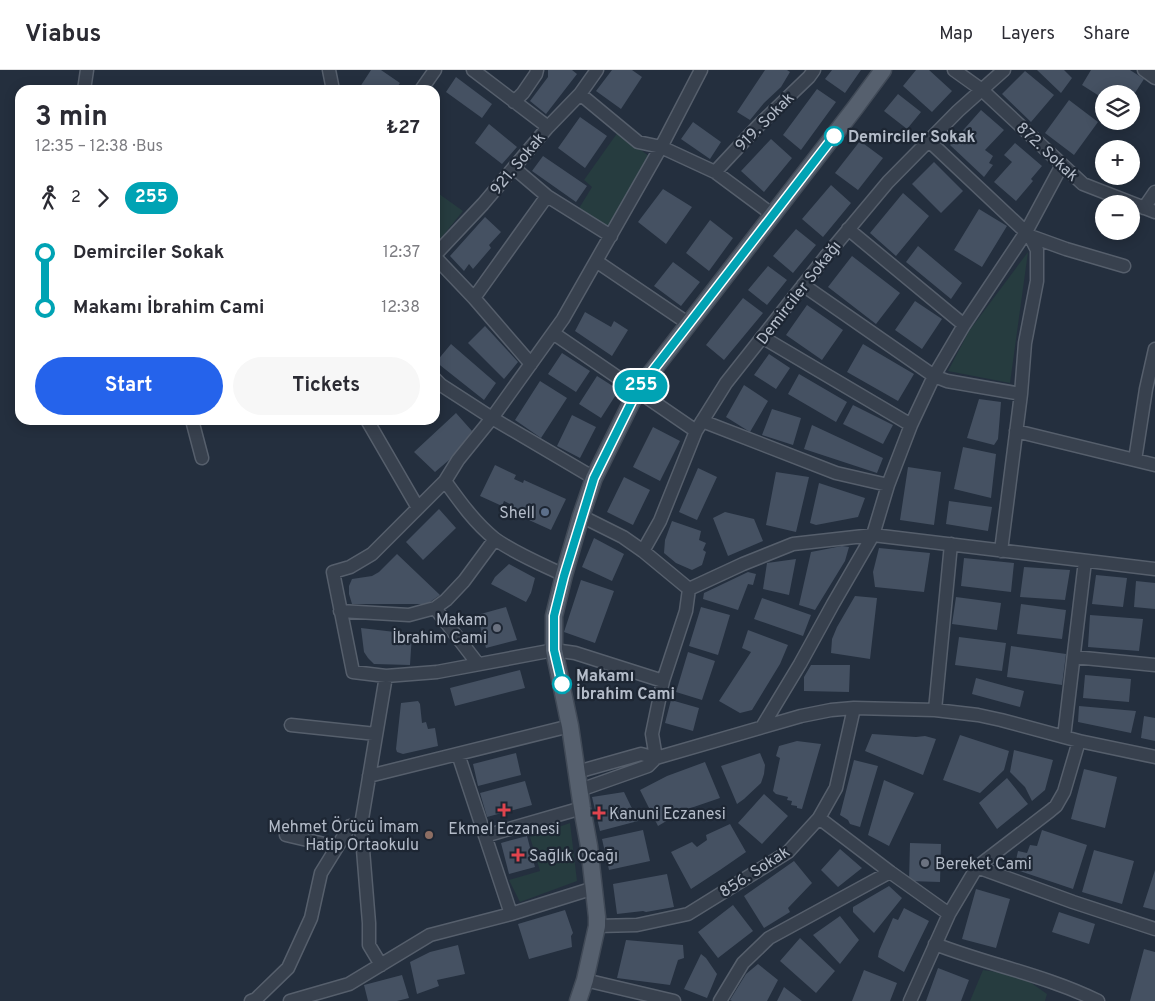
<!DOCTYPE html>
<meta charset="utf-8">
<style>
body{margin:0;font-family:Overpass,sans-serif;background:#f7f7f7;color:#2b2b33;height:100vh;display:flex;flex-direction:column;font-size:19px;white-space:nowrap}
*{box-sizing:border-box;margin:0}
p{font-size:16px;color:#7c7c81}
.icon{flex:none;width:28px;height:28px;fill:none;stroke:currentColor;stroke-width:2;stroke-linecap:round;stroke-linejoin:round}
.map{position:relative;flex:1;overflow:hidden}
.details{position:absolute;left:15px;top:15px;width:425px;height:340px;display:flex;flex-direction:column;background:#fff;border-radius:15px;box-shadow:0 2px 12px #0003}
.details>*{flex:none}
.badge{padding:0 10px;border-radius:16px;font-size:18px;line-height:32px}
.tools{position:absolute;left:1095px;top:15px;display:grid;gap:10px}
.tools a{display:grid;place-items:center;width:45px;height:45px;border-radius:50%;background:#fff;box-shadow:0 2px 12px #0003;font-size:25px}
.map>.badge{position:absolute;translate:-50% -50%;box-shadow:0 0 0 2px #fff}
.legs{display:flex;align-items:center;gap:8px;height:55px;padding:0 20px;font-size:16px}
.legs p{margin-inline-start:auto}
.head{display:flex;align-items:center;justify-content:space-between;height:85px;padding:0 20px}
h1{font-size:28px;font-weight:700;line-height:38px}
.cta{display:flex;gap:10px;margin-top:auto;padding:10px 20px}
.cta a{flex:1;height:58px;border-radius:30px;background:#2563eb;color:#fff;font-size:20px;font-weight:700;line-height:58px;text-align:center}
.cta a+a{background:#f7f7f7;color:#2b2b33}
ul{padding:0 20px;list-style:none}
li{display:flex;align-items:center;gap:18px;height:55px;font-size:19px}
li i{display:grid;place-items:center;width:8px;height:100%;margin:0 6px;background:currentColor}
li i::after{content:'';width:12px;height:12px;margin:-6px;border:4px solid;border-radius:50%;background:#fff}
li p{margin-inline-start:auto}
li:first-child i{background:linear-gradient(#0000 50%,currentColor 0)}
li:last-child i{background:linear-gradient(currentColor 50%,#0000 0)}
header{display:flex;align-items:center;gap:30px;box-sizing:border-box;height:70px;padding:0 25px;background:#fff;border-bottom:1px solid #e1e1e2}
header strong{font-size:24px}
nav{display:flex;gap:28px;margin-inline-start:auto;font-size:18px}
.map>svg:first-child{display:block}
.green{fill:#263c3f}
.building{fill:#455162}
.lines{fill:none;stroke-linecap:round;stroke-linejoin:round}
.minor-casing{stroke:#565f6c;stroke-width:15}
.major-casing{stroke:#414a57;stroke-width:19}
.minor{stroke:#38414e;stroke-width:12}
.major{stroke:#56606e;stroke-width:16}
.line-1-casing{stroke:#fff;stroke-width:11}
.line-1{stroke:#00a3b4;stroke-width:8}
.stop-1-dot{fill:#fff;stroke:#00a3b4;stroke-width:2.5}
.service-dot{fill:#5c6f8a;stroke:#1d2633;stroke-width:2}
.worship-dot{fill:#6b7280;stroke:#1d2633;stroke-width:2}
.health-dot{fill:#e0444e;stroke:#1d2633;stroke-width:2}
.education-dot{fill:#8d6e63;stroke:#1d2633;stroke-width:2}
.labels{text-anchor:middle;stroke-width:4.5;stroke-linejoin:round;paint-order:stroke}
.street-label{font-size:16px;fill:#b4bcc9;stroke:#1d2633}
.stop-label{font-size:16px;font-weight:bold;fill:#b4bcc9;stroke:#1d2633;text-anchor:start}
.poi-label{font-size:16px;fill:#b4bcc9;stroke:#1d2633;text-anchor:end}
</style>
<header>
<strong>Viabus</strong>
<nav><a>Map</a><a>Layers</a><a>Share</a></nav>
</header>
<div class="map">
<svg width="1155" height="931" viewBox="0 0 1155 931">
<rect width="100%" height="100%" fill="#242f3e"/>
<path class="green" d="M618,62L650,87L609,160L578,140L592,117L584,110Z
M435,121L463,141L437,173L435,171Z
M1028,182L1010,313L948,301L969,261Z
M570,753L577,811L520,832L509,810L540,801L530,767Z
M983,900L1004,903H1017L1047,924L1045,931H970Z"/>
<path class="building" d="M371,0H381L400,13L395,20H358Z
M548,0H572L577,4L546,44L530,31L548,7Z
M612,0H632L642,7L621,39L596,21Z
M765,0H787L790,2L781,17L764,33L750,50L737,42Z
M832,0H861L845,23L825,9Z
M916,0H929L952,21L932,42L903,16Z
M1037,0H1064L1072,8L1061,23Z
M1091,0H1130L1144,9L1131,29V24H1104V29L1082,15Z
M1025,1L1054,25L1031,52L1002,24Z
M456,7L492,34L482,48L446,22Z
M817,19L836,32L801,80L783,65Z
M898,24L921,42L907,59L884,41Z
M1069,30L1098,52L1074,85L1045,63Z
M981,40L1004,60L985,80L993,86L989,93L993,95L984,107L950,75Z
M580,47L607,66L585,98L558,78Z
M693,52L721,72L710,89L681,69Z
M489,54L517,77L502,94L475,73Z
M771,69L792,88L764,122L741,101Z
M860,71L883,88L858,120L835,103Z
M1015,73L1042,96L1031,109L1033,111L1016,131L994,112L1012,92L1004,85Z
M543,86L587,116L576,132L532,101Z
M934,92L963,121L941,143L912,114Z
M831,115L851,133L823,167L802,149Z
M663,119L692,137L666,174L638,152Z
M903,123L929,146L896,186L870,163Z
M979,139L1007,156L982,197L954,180Z
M485,147L501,162L489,175L491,178L473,199L469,194L464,201L450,186Z
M710,150L733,168L709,201L686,183Z
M796,159L816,175L793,203L773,186Z
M918,176L962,213L951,229L906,192Z
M852,186L900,223L876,254L828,217Z
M673,192L700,212L681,236L654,216Z
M768,196L787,210L767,235L748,220Z
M743,228L763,243L724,290L706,275Z
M915,231L942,249L922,279L895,260Z
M807,235L843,260L822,290L786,265Z
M585,242L611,257L614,251L628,260L612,286L575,261Z
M485,256L518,292L504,309L468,273Z
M451,274L496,313L484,330L436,292Z
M863,274L914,304L898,331L847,302Z
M562,283L590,301L576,322L548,304Z
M769,284L790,298L776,319L754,305Z
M799,304L847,332L836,352L788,324Z
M597,306L619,320L601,348L579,334Z
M540,311L567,328L541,368L515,350Z
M744,315L768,331L750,362L726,347Z
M979,329L1001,332L998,369L994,375L967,368Z
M853,335L893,355L883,374L843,354Z
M772,339L801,348L793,375L762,365Z
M456,343L472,361L455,385L435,402L414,382Z
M572,345L596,357L580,388L557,376Z
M812,355L883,388L877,403L804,379Z
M653,357L680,371L660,411L633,397Z
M963,377L996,384L991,428L954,419Z
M495,395L516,405L514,409L523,413L524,410L566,429L551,460L507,440L510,434L504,431L502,436L480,426Z
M908,397L941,402L934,455L900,450Z
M698,398L717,407L697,450L679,442Z
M776,402L809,407L796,462L766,455Z
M624,407L650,420L633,455L607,442Z
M819,413L865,428L858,447L816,455L810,453Z
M949,431L992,437L988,461L946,454Z
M439,439L456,458L423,490L406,472Z
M725,442L754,449L763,471L728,486L713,448Z
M672,451L701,461L699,470L706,473L703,480L706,482L702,495L692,500L676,493L664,483L665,470Z
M594,468L624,484L612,511L582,497Z
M842,476L849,477L845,491L815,540L799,535L811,482Z
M879,478L930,483L924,522L875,517L873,502Z
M397,484L440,525L427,534H352L349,524V516L352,509L372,506L379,502Z
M964,488L1014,493L1011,522L961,516Z
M796,489L789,525L763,519L767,493Z
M509,494L535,508L531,523L526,532L491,514L495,507Z
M1024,497L1070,500L1065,530L1020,527Z
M748,502L756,504L753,515L748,514L738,540L703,529L704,523Z
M1096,505L1127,508L1123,537L1092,534Z
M581,510L614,521L595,573L564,562Z
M1136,511L1155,513V539L1134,537Z
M855,526L877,528L870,589L831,583L832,569L837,557Z
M956,527L1001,533L997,560L952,554Z
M762,528L811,545L803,566L754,549Z
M1021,534L1066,540L1062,569L1017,564Z
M506,537L517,570L486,578L477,545Z
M701,537L730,545L718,585L689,576Z
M1090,545L1143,549L1139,581L1088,577Z
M361,558L412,564L410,595L374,594L368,588L364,582Z
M748,560L788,575L780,594L752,640L740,643L719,631L751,582L742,578Z
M959,567L1006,573L1002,601L955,595Z
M1011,576L1066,584L1062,615L1007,607Z
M688,582L715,591L702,630L676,622Z
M811,595H850L849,622L804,621V607Z
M520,600L525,618L455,636L450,618Z
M1085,605L1131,609L1129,632L1083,628Z
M976,608L1024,621L1020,637L972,624Z
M671,630L699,638L693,661L665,653Z
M418,631L420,634L422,653L426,652L428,659L435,658L438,676L403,684L397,682L396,679L401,633Z
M1079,636L1136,641L1131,663L1078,652Z
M1144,646L1155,648V671L1141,668Z
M872,664L916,667L925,666L936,669L923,705L865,681Z
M960,665L1009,681L1004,700L980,723L943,710Z
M797,671L821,674L802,739L797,738V736L791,735L792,731L787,730L788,727L776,724L773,721L780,688L776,686L779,676Z
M1014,680L1053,690L1045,720L1032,731L1025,717L1010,702Z
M516,683L521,705L478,716L473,694Z
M760,683L765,695L764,704L761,713L744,729L737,734L721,696Z
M854,690L878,696L860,757L850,754L848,750L840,745Z
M705,692L720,728L685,740L658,756L640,720L667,706Z
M1084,699L1117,707L1105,758L1071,749Z
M1007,708L1028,734L997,759L979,733Z
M884,710L914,723L889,776L868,765Z
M525,711L532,735L487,747L480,723Z
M624,722L638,751L600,761L592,727Z
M764,724L788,746L762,774L738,753Z
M730,754L746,782L720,800L691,819L671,782L692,772L697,777L707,770L706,765Z
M643,760L650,791L609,800L602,769Z
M1042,760L1087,775L1073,819L1014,799L1018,781L1027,783L1030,775L1037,776Z
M527,766L535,797L509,804L501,773Z
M910,773L941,774L940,812L909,811Z
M840,779L862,798L838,817L821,800Z
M1094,780L1134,791L1122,834L1082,822Z
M794,791L812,813L788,838L790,842L764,858L744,826Z
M1155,800V840L1143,837Z
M667,804L674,837L646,842L643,841L617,844L613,814Z
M889,816L902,828L874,863L853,842V837Z
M976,819L1010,829L996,878L962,869Z
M733,835L753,861L718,888L698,862Z
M904,838L929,851L904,902L878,887L879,881L893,848L898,850Z
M565,840L573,863L571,866L572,877L529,889L518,854Z
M1059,842L1095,854L1089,874L1052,862Z
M840,846L859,870L840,894L813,865Z
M800,868L835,901L816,923L780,891Z
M626,870L683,875L684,888L678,890L670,915L617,908Z
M458,875L465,904L437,910L439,916L417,924L410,892L430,882Z
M1144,879L1155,882V931H1130Z
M701,884L706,888L717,904L707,928L684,919Z
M758,894L778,910L767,931H732L730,930L746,904Z
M938,898L969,910L961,931H926Z
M864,900L897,913L890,931H852Z
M402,905L409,928L397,931H368L364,915Z
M784,917L802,931H777Z"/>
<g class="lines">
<defs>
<path id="minor" d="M329,0L333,20
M473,0L548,57
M954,0L982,20L1083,114L1155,142
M1144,0L1155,8
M84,20L87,0
M421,20L435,0
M580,24L638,72L661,77L715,102L773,145
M514,32L523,23L536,4L537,0
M929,71L1030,166L1066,179L1124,196
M514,98L547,126L611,166
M715,102L759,55L809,7L814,0
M1144,138L1155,122
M848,159L964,255
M435,185L483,134L548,57L580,24L597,0
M435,187L474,228L531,294
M596,191L689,254
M803,215L934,306L947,311L1021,324
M474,228L547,126
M553,263L696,361
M762,267L911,355
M435,309L441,315L492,348L594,408
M192,350L202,388
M367,350L418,438
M702,351L836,403L888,415
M1016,361L1155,395
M1135,390L1146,319L1155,279
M445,411C460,432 475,453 495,469C516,484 541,494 564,505
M581,446L623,467L643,481L689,519L686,541L663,611L652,664L656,688
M643,481L660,451L696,361L726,313L827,185L888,112L958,41L1004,0
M1001,481L1021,324L1025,273L1037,211V180L1030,166
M689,519L743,494L793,474L873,465L1155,499
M435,538L478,594
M340,541L409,545L435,538L446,530L464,511L495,469
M1074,587L1155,595
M663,611L575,583L554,580L437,602L386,606L353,602L333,502L350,497L372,484L445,411L458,390L492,348L563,249L661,77L701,0
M935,640L951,474
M291,655L376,664
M762,657L800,594L833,534L873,465L888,415L911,355L934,306L964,255L1026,162L1062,95
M1064,667L1085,491
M458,684L511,844
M577,702L641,684L656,688L801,646L831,640L854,638L935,640L978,645L1001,650L1079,671L1155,687
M369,706L570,656
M580,720L648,696L656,688
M819,748L890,802L949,844
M286,765L337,777
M485,766L582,738
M977,797L1073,832L1155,859
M597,856L637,855L688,844L788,782L819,748L836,718L854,638
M935,874C989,895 1045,905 1098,931
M381,895L369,875V853L361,755L386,606
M585,910L674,931
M251,931L256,929L288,898L311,848L321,803L350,756L361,755
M290,931L349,914L430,865L511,844L594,818
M720,931L743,893L769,868L890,802
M910,931L949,844L977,797L1050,741L1056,736L1064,722L1079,671"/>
<path id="major" d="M578,931L585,910L597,856V847L589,776L582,738L570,656L554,580V546L564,505L581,446L594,408L637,321L855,38L883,0"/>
</defs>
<use href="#minor" class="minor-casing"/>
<use href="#major" class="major-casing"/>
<use href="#minor" class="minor"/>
<use href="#major" class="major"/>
</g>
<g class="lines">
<defs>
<path id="line-1" d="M562,614L554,580V546L564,506L594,408L637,321L834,66"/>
</defs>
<use href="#line-1" class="line-1-casing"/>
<use href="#line-1" class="line-1"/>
</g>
<g class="stop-1-dot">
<circle cx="834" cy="66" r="9"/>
<circle cx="562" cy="614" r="9"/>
</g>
<circle class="service-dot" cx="545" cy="442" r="5"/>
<g class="worship-dot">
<circle cx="497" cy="558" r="5"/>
<circle cx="925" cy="793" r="5"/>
</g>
<g class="health-dot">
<path d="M501.5 732.5h5v5h5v5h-5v5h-5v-5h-5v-5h5z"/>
<path d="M596.5 735.5h5v5h5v5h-5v5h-5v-5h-5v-5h5z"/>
<path d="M515.5 777.5h5v5h5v5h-5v5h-5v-5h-5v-5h5z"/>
</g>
<circle class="education-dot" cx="429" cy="765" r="5"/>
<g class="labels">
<g class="street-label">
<text transform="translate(764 51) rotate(-45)" y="6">919. Sokak</text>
<text transform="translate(1048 81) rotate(43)" y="6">872. Sokak</text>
<text transform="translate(517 93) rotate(-50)" y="6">921. Sokak</text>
<text transform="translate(798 222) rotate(-52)" y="6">Demirciler Sokağı</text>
<text transform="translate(754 801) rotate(-33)" y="6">856. Sokak</text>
</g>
<g class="stop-label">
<text x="848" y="72">Demirciler Sokak</text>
<text x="576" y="611">Makamı<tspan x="576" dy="18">İbrahim Cami</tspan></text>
</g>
<g class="poi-label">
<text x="535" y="448">Shell</text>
<text x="487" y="555">Makam<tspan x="487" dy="18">İbrahim Cami</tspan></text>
<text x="609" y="749" text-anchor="start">Kanuni Eczanesi</text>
<text x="419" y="762">Mehmet Örücü İmam<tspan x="419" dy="18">Hatip Ortaokulu</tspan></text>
<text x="504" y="764" text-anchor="middle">Ekmel Eczanesi</text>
<text x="529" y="791" text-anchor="start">Sağlık Ocağı</text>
<text x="935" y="799" text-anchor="start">Bereket Cami</text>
</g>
</g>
</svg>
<div class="tools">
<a><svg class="icon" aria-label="layers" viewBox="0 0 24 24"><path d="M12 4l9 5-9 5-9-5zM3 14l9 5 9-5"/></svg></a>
<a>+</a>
<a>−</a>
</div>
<b class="badge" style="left:641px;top:316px;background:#00a3b4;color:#fff">255</b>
<section class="details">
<div class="head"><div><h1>3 min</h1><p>12:35 – 12:38 · Bus</p></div><b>₺27</b></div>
<div class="legs"><svg class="icon" aria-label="walk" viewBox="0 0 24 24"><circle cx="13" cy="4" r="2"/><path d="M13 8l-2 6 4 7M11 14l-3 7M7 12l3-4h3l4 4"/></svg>2<svg class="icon" aria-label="forward" viewBox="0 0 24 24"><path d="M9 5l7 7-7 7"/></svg><b class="badge" style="background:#00a3b4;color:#fff">255</b></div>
<ul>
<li><i style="color:#00a3b4"></i><b>Demirciler Sokak</b><p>12:37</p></li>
<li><i style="color:#00a3b4"></i><b>Makamı İbrahim Cami</b><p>12:38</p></li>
</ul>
<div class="cta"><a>Start</a><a>Tickets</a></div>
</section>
</div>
